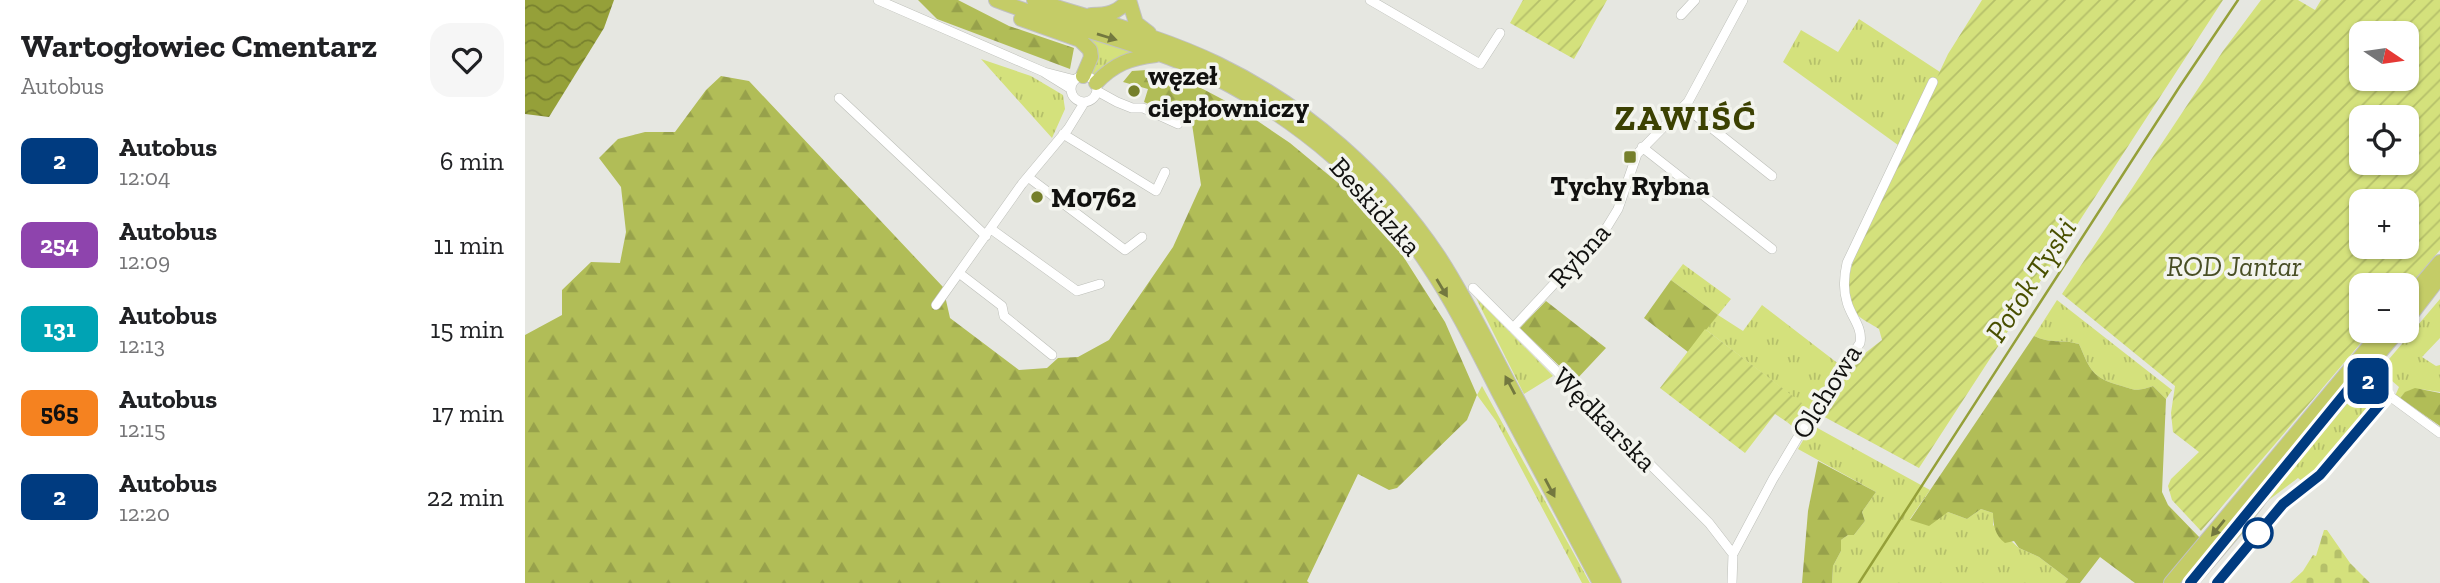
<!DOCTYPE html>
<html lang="pl">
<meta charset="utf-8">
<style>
body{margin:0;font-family:"Zilla Slab",serif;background:#f6f6f6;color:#202124;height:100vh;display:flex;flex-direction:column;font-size:26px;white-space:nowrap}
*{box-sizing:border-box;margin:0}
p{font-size:23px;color:#757577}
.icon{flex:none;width:38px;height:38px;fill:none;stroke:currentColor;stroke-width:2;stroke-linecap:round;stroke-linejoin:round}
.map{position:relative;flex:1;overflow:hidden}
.sheet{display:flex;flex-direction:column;background:#fff;width:525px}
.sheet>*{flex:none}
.badge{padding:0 14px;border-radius:10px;font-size:24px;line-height:46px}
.needle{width:46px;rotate:103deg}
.controls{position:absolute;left:1824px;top:21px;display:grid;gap:14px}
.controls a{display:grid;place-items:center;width:70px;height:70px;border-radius:14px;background:#fff;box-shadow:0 2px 5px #0004;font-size:35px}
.map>.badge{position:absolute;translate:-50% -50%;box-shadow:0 0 0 4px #fff}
.round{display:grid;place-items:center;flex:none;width:74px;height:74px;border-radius:21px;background:#f6f6f6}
.overview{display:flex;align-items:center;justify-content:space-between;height:119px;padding:0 21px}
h1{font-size:33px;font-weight:800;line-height:52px}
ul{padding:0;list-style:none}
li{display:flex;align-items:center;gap:21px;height:84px;padding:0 21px}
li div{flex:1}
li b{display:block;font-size:26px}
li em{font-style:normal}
li .badge{min-width:77px;font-weight:700;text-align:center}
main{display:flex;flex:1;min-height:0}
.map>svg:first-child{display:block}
.grass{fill:url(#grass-tufts)}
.forest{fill:url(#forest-firs)}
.cemetery{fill:url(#cemetery-stones)}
.garden{fill:url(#garden-furrows);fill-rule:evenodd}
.water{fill:url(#water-waves)}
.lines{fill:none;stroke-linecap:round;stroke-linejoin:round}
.stream{stroke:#95a039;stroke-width:2.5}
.minor-casing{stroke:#bdbfb9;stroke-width:10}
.primary-casing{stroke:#c1c1c1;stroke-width:16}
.minor{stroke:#fff;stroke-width:9}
.primary{stroke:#c4cc67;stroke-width:14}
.oneway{fill:#73783f}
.line-casing{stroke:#fff;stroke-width:16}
.line{stroke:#003b80;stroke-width:10}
.poi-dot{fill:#757f2b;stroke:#f3f4ee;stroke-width:2.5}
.stop-dot{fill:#fff;stroke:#003b80;stroke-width:3.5}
.labels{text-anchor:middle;stroke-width:7;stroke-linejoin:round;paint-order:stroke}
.poi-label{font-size:28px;font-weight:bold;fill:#11110f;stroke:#f3f4ee;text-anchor:start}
.street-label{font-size:28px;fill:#11110f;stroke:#f3f4ee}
.park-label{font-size:28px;font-style:italic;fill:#484e24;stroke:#f3f4ee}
.water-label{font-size:30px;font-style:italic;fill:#495000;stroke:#f3f4ee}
.district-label{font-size:35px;font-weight:bold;letter-spacing:2px;fill:#3c4102;stroke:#f3f4ee}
</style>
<main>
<section class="sheet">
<div class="overview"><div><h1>Wartogłowiec Cmentarz</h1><p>Autobus</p></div><a class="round"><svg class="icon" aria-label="heart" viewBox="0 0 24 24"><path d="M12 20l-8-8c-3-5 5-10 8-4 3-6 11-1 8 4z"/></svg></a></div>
<ul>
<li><span class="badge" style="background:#003b80;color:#fff">2</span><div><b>Autobus</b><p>12:04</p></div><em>6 min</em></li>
<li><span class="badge" style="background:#8e44ad;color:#fff">254</span><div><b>Autobus</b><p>12:09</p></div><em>11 min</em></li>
<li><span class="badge" style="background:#00a3b4;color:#fff">131</span><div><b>Autobus</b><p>12:13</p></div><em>15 min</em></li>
<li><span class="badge" style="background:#f58220;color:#111">565</span><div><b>Autobus</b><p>12:15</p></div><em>17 min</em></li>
<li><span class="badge" style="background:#003b80;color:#fff">2</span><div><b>Autobus</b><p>12:20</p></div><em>22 min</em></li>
</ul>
</section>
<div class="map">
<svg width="1915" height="583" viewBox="0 0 1915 583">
<defs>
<pattern id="grass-tufts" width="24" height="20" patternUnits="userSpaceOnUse" patternTransform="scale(1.75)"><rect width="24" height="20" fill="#d4e17c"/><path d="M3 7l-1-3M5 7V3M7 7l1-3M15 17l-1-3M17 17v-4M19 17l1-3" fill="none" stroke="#b5c06a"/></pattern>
<pattern id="forest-firs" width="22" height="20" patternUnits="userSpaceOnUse" patternTransform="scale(1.75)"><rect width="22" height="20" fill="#b1bd57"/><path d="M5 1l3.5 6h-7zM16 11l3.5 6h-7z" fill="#97a14b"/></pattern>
<pattern id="cemetery-stones" width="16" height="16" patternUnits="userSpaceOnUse" patternTransform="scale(1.75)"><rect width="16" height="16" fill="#d4e17c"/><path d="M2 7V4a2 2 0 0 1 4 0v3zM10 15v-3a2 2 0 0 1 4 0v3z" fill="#b5c06a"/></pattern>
<pattern id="garden-furrows" width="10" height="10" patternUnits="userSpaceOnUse" patternTransform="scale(1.75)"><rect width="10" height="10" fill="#d4e17c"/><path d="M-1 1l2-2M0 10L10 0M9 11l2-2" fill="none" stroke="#b5c06a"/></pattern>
<pattern id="water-waves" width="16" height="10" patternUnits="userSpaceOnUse" patternTransform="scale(1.75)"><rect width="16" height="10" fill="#95a039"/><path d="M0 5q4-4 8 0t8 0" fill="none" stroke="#78812e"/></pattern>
</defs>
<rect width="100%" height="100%" fill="#e6e7e1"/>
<path class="grass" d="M1334,19L1415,72L1377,150L1373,145L1258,62L1276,30L1313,52Z
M558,35L612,52L571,78L565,74Z
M456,59L506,76L538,95L540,109L527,138Z
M1158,264L1206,299L1193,315L1218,331L1237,305L1315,365L1273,431L1262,422L1276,403L1180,329L1193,315L1146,280Z
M951,298L1028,376L999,394Z
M1915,299V338L1897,357L1911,366L1915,365V392C1900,391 1886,384 1875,398L1870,396L1874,387L1859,374V365Z
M1532,300L1647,390L1641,399L1628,386C1607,393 1610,389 1590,384C1565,376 1564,366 1554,344C1536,339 1526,344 1509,336Z
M957,386L1065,583H1057L971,421L952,395Z
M1837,388L1848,391L1852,396L1851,403L1792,473L1779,483L1773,478L1741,502L1784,445L1830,392Z
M1287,425L1405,490L1385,519L1423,512L1442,519L1456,509L1468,513V525L1494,548L1514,557L1543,579L1540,583H1307L1308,566L1316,551V540L1323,535H1329L1340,521L1337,512L1351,492L1273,449Z"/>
<path class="forest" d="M393,0H433L484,26L549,48L545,69L412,19Z
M622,70L659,79L712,107L765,143L829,196L869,242L920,322L952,395L942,420L872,488L864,490L833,474L782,581L784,583H0V335L37,315V290L66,262L95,263L101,232L96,187L74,158L93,139L120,132H150L181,90L196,76L224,81L418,287L425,318L494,370L522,368L533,358L553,357L584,340L648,247L676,185L667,124L619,102L623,89L598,82L607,71Z
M1146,280L1193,315L1163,352L1119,318Z
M1021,301L1081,348L1050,381L995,328Z
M1509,336C1526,344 1536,339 1554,344C1564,366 1565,376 1590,384C1610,389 1607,393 1628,386L1641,399L1637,492L1643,505L1677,540L1639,583H1610L1575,557L1555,583H1540L1543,579L1514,557L1494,548L1489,541L1480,543C1470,535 1468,525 1468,513L1456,509L1442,519L1423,512L1404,526L1385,520Z
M1890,388L1915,393V426L1875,398L1880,392Z
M1293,461L1351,492L1337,512L1340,521L1329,535H1323L1316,540V551L1308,566L1307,583H1277L1283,511Z"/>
<path class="cemetery" d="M1799,530H1802L1825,563L1845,583H1765L1778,571L1788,555L1791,556Z"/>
<path class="garden" d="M998,0H1082L1049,59L985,23Z
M1457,0H1698L1394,468L1294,414L1335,357L1357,340L1354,329C1347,324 1336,320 1331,313C1315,290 1328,260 1337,237L1423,54Z
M1736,0H1773L1790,10L1796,0H1915V250L1881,290V285H1836V331H1846L1676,531L1647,500L1643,486L1646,479L1674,452L1648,432L1646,413L1650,386L1537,294L1698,51ZM1881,33V79H1836V33ZM1881,117V163H1836V117ZM1836,201H1881V247H1836Z
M1180,329L1277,403L1262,422L1250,414L1220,453L1135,388Z"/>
<path class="water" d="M0,0H89L79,28L24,117L0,114Z"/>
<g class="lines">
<path class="stream" d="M1334,583L1655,86L1713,0"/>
<defs>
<path id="minor" d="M353,0L519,72L550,80
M845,0L955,64L975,33
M1156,15L1170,0
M520,73L546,89
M546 89a13 13 0 1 1 26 0a13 13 0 1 1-26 0Z
M572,91L592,102L607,108H618L653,124
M314,98L461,236
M1159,106L1247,176
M538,134L631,191L640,172
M1117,147L1247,249
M503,177L600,250L617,237
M466,229L552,291L575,284
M434,273L477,306L479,316L527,355
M948,288L1184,523L1208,554
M411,305L497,184L543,129L559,103
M988,328L1082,227L1093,209L1112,154L1163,102L1218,0
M1832,372L1915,433
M1207,583L1208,554L1248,479L1286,415L1335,343C1338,327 1326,317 1322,302C1318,289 1319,276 1322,263L1408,82
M1692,583L1758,504L1795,475L1862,396"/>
<path id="primary" d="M471,0C543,28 621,43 691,78C775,121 851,185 903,265C930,305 951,348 973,391C1007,455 1041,519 1075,583
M509,0C571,20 635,36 693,64C782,107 859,175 914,257C942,300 964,346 988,391C1022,455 1055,519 1089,583
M604,0L611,23L624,33
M566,15C582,15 593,13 603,0
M496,19L555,40L565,50L566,57L558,76
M571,83C589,64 605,58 631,55
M1881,302L1915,262
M1881,321L1915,277
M1646,583L1857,331
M1665,583L1717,522L1760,465L1873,331"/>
</defs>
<use href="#minor" class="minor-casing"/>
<use href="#primary" class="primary-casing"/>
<use href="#minor" class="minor"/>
<use href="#primary" class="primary"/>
</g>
<defs><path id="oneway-solid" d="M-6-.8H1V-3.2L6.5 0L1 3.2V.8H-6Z" transform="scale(1.75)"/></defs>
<g class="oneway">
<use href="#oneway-solid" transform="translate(582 37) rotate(17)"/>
<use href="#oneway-solid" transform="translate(917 288) rotate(59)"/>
<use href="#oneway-solid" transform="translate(985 385) rotate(-118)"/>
<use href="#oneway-solid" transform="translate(1025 488) rotate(62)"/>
<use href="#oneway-solid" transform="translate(1693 528) rotate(129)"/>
</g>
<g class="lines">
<defs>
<path id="line" d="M1665,583L1835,375L1862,396L1795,475L1758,504L1692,583"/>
</defs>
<use href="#line" class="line-casing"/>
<use href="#line" class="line"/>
</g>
<g class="poi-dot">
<circle cx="609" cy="91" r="7"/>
<rect x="1098" y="150" width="14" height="14" rx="3.5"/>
<circle cx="512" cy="197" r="7"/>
</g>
<circle class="stop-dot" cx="1733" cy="533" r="14"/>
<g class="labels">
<g class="poi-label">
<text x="623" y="85">węzeł<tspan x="623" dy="32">ciepłowniczy</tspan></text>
<text x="1105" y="195" text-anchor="middle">Tychy Rybna</text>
<text x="526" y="207">M0762</text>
</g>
<g class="street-label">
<text transform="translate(851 206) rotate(48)" y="10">Beskidzka</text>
<text transform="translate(1054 255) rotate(-48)" y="10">Rybna</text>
<text transform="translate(1301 391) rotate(-58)" y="10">Olchowa</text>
<text transform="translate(1080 419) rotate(45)" y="10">Wędkarska</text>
</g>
<g class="park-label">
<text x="1709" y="276">ROD Jantar</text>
</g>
<g class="water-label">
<text transform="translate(1506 280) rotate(-57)" y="10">Potok Tyski</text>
</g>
<g class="district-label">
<text x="1161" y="130">ZAWIŚĆ</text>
</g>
</g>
</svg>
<div class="controls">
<a><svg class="needle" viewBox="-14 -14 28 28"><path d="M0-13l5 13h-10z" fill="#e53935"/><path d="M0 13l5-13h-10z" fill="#757577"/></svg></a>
<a><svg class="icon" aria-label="locate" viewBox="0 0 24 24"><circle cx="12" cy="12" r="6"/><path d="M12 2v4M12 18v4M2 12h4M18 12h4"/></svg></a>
<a>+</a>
<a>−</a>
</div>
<b class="badge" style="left:1843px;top:381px;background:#003b80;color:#fff">2</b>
</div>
</main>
